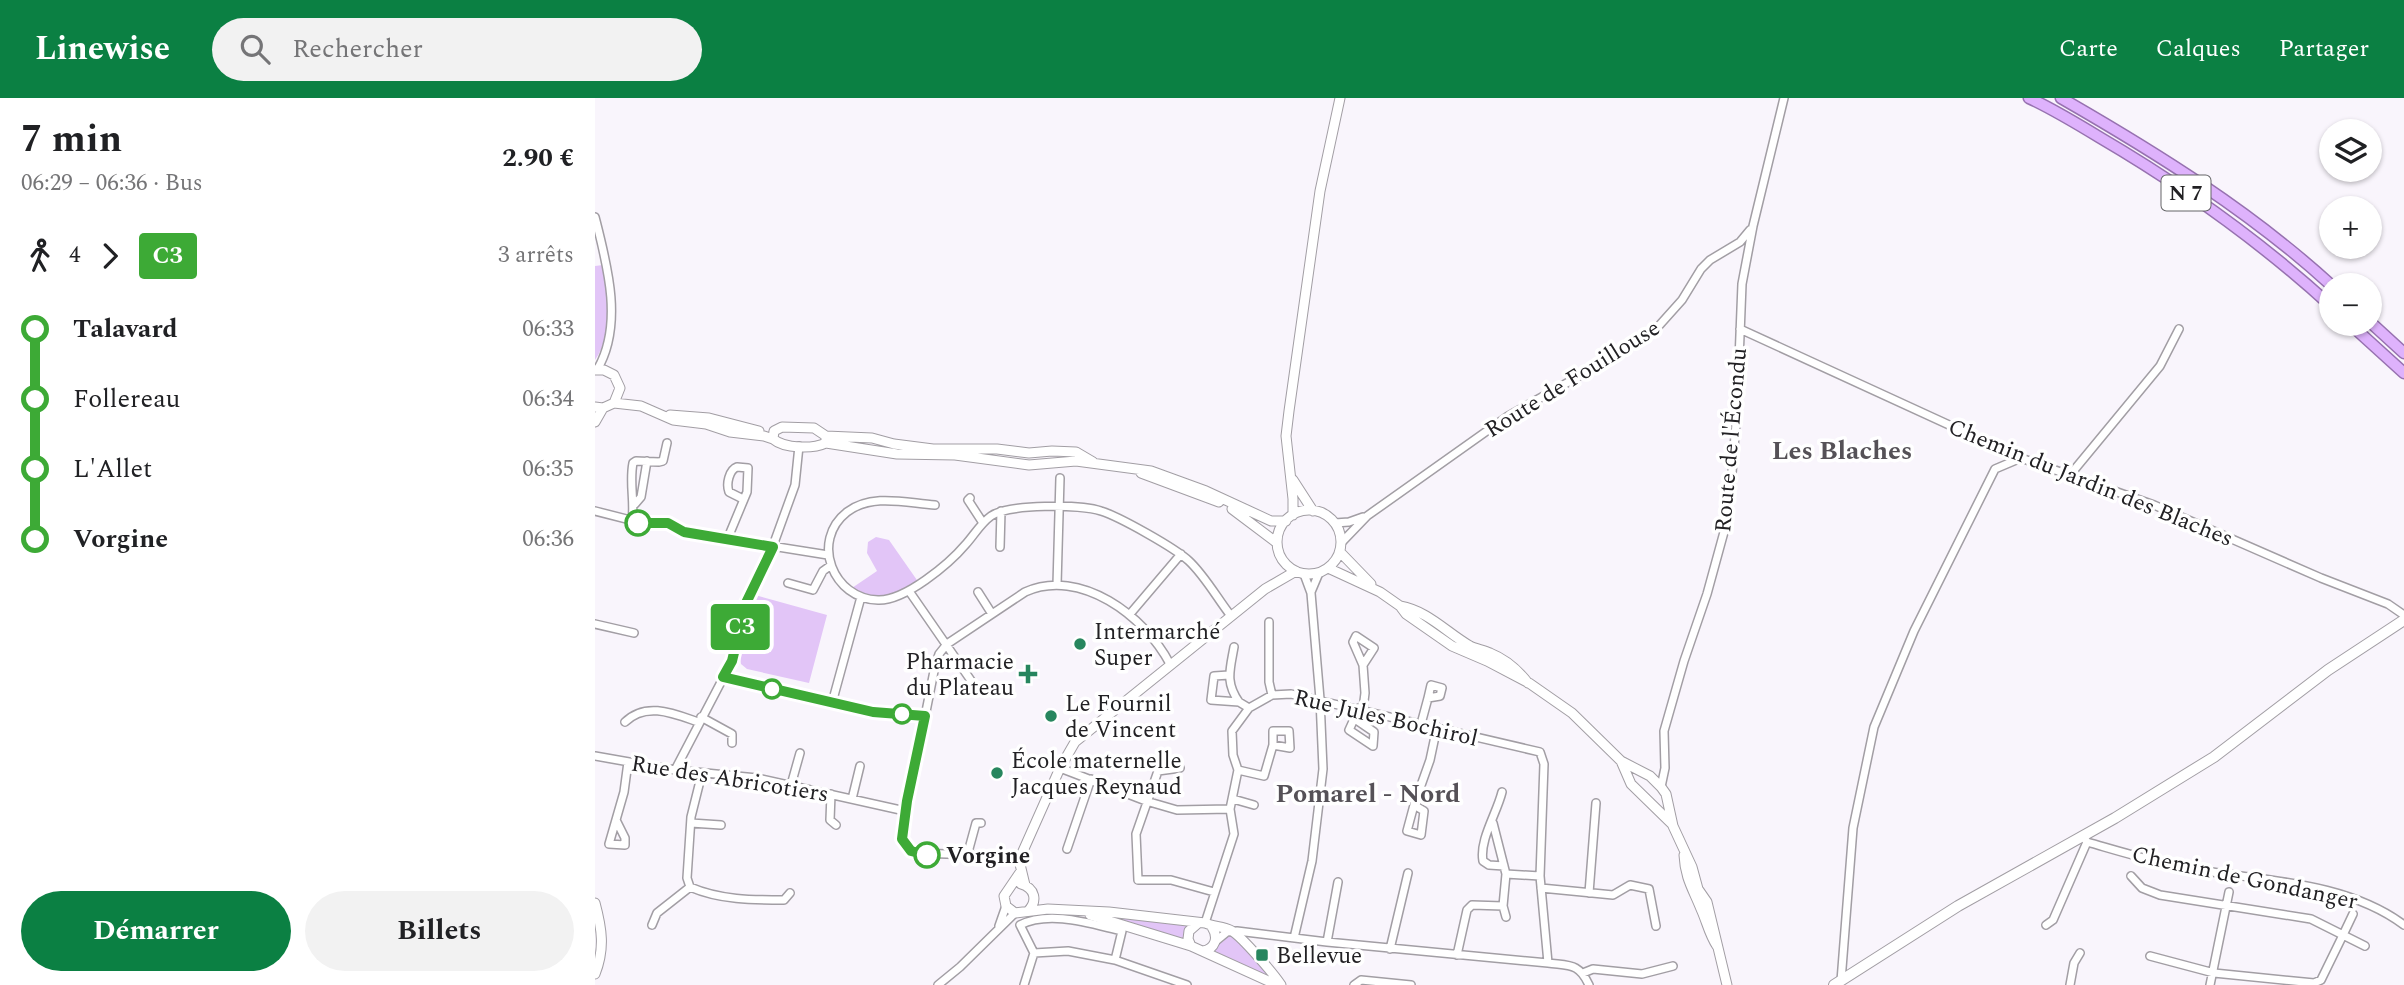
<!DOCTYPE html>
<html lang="fr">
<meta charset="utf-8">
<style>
body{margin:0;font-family:Spectral,serif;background:#f2f2f2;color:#202124;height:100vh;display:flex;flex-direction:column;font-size:26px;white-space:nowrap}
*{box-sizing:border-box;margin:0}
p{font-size:23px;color:#757577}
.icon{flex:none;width:38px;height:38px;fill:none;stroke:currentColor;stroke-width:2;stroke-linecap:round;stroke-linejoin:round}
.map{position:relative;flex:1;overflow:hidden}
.drawer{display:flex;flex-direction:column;background:#fff;width:595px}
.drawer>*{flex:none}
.badge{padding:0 14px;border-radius:5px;font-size:24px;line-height:46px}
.controls{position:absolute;left:1724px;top:21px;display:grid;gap:14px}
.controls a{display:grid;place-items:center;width:63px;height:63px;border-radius:50%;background:#fff;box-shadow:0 2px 5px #0004;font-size:35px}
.map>.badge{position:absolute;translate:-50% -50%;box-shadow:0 0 0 4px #fff}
.legs{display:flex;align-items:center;gap:10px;height:77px;padding:0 21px;font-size:23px}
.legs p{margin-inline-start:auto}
.overview{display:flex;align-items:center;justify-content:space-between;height:119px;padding:0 21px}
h1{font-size:38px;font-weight:700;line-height:52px}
.cta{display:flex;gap:14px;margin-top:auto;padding:14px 21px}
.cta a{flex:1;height:80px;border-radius:42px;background:#0b8043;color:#fff;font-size:28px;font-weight:700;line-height:80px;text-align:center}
.cta a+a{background:#f2f2f2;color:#202124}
ul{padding:0 21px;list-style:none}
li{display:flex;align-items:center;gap:24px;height:70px;font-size:26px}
li i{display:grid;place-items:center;width:10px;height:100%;margin:0 9px;background:currentColor}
li i::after{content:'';width:18px;height:18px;margin:-9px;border:5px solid;border-radius:50%;background:#fff}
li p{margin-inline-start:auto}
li:first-child i{background:linear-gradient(#0000 50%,currentColor 0)}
li:last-child i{background:linear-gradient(currentColor 50%,#0000 0)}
header{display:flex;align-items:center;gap:42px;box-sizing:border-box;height:98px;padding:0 35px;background:#0b8043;color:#fff}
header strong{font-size:33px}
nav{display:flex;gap:38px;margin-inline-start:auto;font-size:24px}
.search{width:490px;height:63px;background:#f2f2f2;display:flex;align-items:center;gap:18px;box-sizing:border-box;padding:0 24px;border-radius:38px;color:#757577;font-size:26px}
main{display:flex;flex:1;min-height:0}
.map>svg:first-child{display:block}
.green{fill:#e2c5f7}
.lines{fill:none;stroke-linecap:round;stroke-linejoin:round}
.minor-casing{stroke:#a29ea4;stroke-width:10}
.tertiary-casing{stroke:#a29ea4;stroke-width:11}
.secondary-casing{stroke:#a29ea4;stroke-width:12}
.trunk-casing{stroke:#9772b0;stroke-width:13}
.minor{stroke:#fff;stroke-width:7}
.tertiary{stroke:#fff;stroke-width:9}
.secondary{stroke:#fff;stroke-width:10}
.trunk{stroke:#deb2fc;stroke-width:10}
.line-1-casing{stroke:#fff;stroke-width:16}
.line-1{stroke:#3daa36;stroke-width:10}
.stop-1-dot{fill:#fff;stroke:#3daa36;stroke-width:3.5}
.poi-dot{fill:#27865e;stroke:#fff;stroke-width:2.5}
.labels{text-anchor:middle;stroke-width:7;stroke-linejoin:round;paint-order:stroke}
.shield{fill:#fff;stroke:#646466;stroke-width:2}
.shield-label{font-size:21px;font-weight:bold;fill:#222124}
.street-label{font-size:23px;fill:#222124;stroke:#fff}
.poi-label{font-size:23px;fill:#222124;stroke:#fff;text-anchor:start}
.stop-label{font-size:23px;font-weight:bold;fill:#222124;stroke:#fff;text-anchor:start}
.quarter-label{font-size:26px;font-weight:bold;fill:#555157;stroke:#fff}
</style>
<header>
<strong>Linewise</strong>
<div class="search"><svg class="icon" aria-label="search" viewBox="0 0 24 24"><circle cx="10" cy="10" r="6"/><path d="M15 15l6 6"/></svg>Rechercher</div>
<nav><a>Carte</a><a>Calques</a><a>Partager</a></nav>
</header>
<main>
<section class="drawer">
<div class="overview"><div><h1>7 min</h1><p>06:29 – 06:36 · Bus</p></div><b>2.90 €</b></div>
<div class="legs"><svg class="icon" aria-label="walk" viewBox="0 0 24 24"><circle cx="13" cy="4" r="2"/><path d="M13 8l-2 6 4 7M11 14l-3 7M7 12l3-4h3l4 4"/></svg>4<svg class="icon" aria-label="forward" viewBox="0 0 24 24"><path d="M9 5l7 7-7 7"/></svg><b class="badge" style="background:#3daa36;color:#fff">C3</b><p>3 arrêts</p></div>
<ul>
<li><i style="color:#3daa36"></i><b>Talavard</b><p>06:33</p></li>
<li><i style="color:#3daa36"></i><span>Follereau</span><p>06:34</p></li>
<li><i style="color:#3daa36"></i><span>L'Allet</span><p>06:35</p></li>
<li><i style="color:#3daa36"></i><b>Vorgine</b><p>06:36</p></li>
</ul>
<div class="cta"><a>Démarrer</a><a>Billets</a></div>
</section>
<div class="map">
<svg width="1809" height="887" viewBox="0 0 1809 887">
<rect width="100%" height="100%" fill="#f9f5fc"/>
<path class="green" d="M8,167C12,197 18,237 0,262V168Z
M281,439L294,442L324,485L284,502L254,492L282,473L272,455L273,444Z
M160,497L232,517L214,585L152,571L146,566L145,557Z
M517,817L592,827L590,843L517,820Z
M636,836L639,837L672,874L670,879L619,857L618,853L628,840Z"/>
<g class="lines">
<defs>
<path id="minor" d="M0,119C12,166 29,227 2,272
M1145,231L1426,360L1559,407L1726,480L1793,506L1809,517
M1475,377L1565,268L1584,231
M375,400L373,402L388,425
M40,406L46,399L52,363
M340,407C311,405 277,395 252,414C215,443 238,501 283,502C310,503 354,466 371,446C379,437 386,425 396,418C413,406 486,406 506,413C525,419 580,450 594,463C610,478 622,500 636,518
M0,413L51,426L73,425L89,434L233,457
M37,423C40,404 34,385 38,365L41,363L64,364L68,363L72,345
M740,425L754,424L768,419
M132,442L152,394L153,370L142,369C134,372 131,386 134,394L148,401
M746,445L772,418L913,318L986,277L1061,231L1087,202L1106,171L1115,162L1145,144L1155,132
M405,449L406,413
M193,485L218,492L228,473L235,468
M462,487L465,380
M314,493L377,584
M383,494L397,516
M716,494L724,475
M535,516L586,456
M674,524V584L677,597
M0,526L39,535
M639,549C635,572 630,584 644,604
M768,567L758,544L761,538L779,550L768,567L770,595L768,611
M634,577L619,578L616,602L644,604L654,610
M128,579L278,614L330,618
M237,605L266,499
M106,619L137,636V645
M760,621L779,634L778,648L754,632L764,610
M30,624C51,603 80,616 103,624
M826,626L833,600L845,598L847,590L836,587L833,600
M0,658L80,672L162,680L310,713
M465,670L551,703L582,712L635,711
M585,670L563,673L541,736L543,782H576L619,794
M80,672L137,563L151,505L179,445L200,387L204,348
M643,672L669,678L678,647V633H694L695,650L678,647
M107,675L96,719L92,780L95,789C125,802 157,802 189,802L195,795
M196,687L205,655
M1066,689L1070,670L1069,633L1089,563L1112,496L1129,434L1136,387L1142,313L1147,186L1158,128L1189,0
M907,694C902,715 884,742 888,763L894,767L909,768
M236,696L235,722L241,727
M257,701L265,668
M638,701L659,707
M819,707L812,733L826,737L829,713L819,707L835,662L842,629
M21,722L30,740V747L14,746L29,694L33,664
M96,725L126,727
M898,725L911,776L945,778
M1488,738L1492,744C1527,754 1562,765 1597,771C1667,783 1750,783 1809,827
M472,751L496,681
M372,758L381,725H386
M424,762L409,758L323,755L312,750L307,741V735L340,568L344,556L352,546L430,494C485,469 550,518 575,566
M911,776L908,808L911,819
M1536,778L1547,790L1565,797L1716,821L1748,837L1726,882L1719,885L1619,875L1555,858
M946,790L1018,797L1035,787L1054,791L1061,828
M994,795L1001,705
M1758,816L1748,837L1770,848
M610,825L639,736L635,711L643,672L638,657L637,633L654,610L677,597L696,596L945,654L949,666L945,778L953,865
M57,827L62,815L95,789
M1451,827L1458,822L1492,744
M404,828L411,808
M699,840L717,763L728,671L725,601L716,495L709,476
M621,843L632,834L642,833L732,844L953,865C975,868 984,865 994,887
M732,844L743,784
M795,851L813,775
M439,855L425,827C455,812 496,826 527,833L520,862
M439,855L473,853L520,862L592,887
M862,857L872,812L877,807L908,808
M988,875L998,871L1047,876L1078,868
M1246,883L1258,730L1279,629L1319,533L1400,371L1426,360
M343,887L365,869L420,815
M429,887L439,855
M759,887L766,882L816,887
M1475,887L1479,865L1485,855
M1615,887L1634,794"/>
<path id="tertiary" d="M0,272H9L19,277L25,290L19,305L8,310L0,309
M19,305L46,308L78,322L111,326L135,334L169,338L178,341
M75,317L114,320L164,333
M0,324L8,310
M231,338V345C218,351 190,351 178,341L179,333L187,329L219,330L231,338L277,340L299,346L338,351H402L434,355L457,353L481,354L498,364
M231,345L302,356L360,357L434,367L481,363L556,373L611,393L676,423H691
M546,375L624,404
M698,382L718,413
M637,411L682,445
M682 444a32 32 0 1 1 64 0a32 32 0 1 1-64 0Z
M698,417V401L691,338L694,313L725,93L745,0
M745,454L776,486
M733,470L785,494L805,508L811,516L857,548L892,563L934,585L977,615L1026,663L1055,678L1066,689L1071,696L1078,728L1097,769L1103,791L1112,804L1132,887
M805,508C833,513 851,534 875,548C881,551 889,552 895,555C910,561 923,572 933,585
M1026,663L1036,686L1077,726
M1089,757C1090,780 1098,791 1106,811C1112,824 1114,836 1122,848
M426,773L409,798L411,808L420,815L453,811L514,814L610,825C619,829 628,828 637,833C647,839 679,876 686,887
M426,786C440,790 443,803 433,813
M430,787L424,762L465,670L480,644L670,491L701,473
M0,805C7,831 10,851 0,876
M495,817L596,848L682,887
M596,848L593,841L594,833L602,826
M608,853C620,851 624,840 617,829"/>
<path id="secondary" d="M1239,887L1363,808L1520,720L1619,659L1733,572L1809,522"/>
<path id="trunk" d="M1434,0C1458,11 1481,25 1504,39C1586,87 1666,144 1736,208
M1466,0C1560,54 1655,113 1736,187
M1774,223L1809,255
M1755,226L1809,275"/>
</defs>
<use href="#minor" class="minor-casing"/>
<use href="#tertiary" class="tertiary-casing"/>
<use href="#secondary" class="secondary-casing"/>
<use href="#trunk" class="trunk-casing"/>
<use href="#minor" class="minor"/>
<use href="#tertiary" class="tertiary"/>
<use href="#secondary" class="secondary"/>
<use href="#trunk" class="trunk"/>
</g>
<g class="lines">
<defs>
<path id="line-1" d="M43,425H73L89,434L178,449L151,505L137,563L128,579L278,614L330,618L312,703L307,741L316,753L332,757"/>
</defs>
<use href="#line-1" class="line-1-casing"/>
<use href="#line-1" class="line-1"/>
</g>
<g class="stop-1-dot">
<circle cx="43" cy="425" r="12"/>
<circle cx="177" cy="591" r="9"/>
<circle cx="307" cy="616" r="9"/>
<circle cx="332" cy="757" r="12"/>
</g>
<g class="poi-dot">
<circle cx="485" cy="546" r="7"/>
<path d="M429.5 565.5h7v7h7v7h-7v7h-7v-7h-7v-7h7z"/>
<circle cx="456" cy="618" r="7"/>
<circle cx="402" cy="675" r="7"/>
<rect x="660" y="850" width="14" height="14" rx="3.5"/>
</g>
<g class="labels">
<rect class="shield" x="1566.5" y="77.5" width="49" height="35" rx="5"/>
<g class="shield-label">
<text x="1591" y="102">N 7</text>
</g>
<g class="street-label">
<text transform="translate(977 280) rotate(-32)" y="8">Route de Fouillouse</text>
<text transform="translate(1135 342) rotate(-85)" y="8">Route de l'Écondu</text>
<text transform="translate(1496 384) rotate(22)" y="8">Chemin du Jardin des Blaches</text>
<text transform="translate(791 619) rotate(13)" y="8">Rue Jules Bochirol</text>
<text transform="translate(135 680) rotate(9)" y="8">Rue des Abricotiers</text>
<text transform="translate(1650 779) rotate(12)" y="8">Chemin de Gondanger</text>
</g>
<g class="poi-label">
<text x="499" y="541">Intermarché<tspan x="499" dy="26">Super</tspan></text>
<text x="419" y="571" text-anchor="end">Pharmacie<tspan x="419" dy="26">du Plateau</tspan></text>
<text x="470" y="613">Le Fournil<tspan x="470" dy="26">de Vincent</tspan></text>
<text x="416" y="670">École maternelle<tspan x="416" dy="26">Jacques Reynaud</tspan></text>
<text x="681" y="865">Bellevue</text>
</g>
<g class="stop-label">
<text x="351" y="765">Vorgine</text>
</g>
<g class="quarter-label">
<text x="1247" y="361">Les Blaches</text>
<text x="773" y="704">Pomarel - Nord</text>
</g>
</g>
</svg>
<div class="controls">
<a><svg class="icon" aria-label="layers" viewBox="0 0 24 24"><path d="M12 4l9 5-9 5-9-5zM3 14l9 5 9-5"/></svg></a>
<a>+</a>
<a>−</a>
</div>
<b class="badge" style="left:145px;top:529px;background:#3daa36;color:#fff">C3</b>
</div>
</main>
